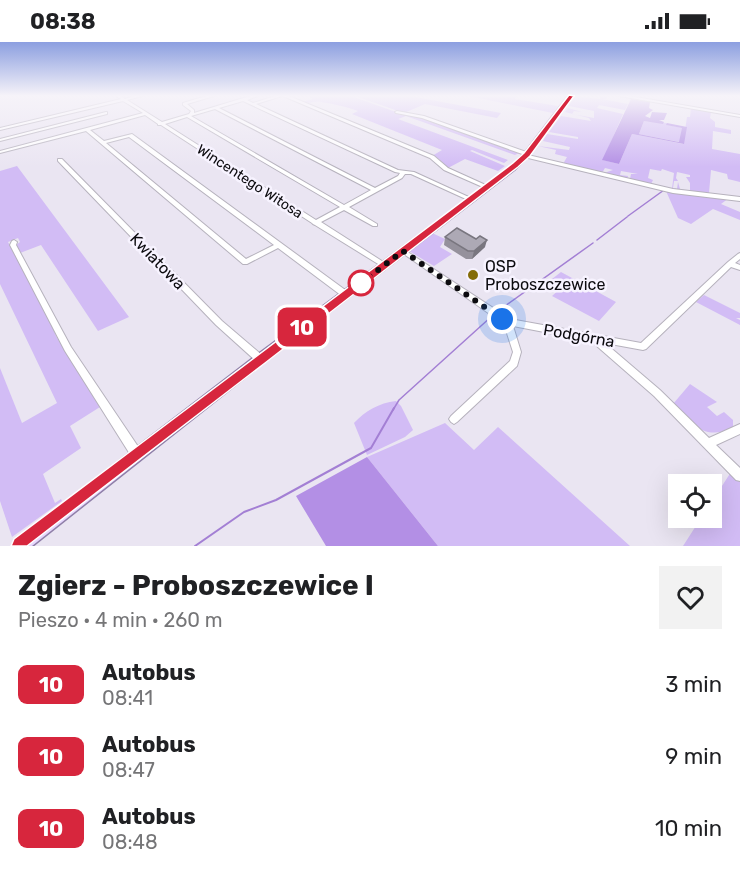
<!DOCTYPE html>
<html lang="pl">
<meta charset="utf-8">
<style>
body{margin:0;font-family:Rubik,sans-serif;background:#f2f2f2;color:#202124;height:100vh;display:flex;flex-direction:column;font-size:22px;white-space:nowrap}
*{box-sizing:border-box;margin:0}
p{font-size:20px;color:#757577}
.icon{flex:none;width:33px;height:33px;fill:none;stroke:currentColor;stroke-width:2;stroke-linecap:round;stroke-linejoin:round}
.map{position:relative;height:504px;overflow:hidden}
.panel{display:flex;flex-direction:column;background:#fff;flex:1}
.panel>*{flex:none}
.badge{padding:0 12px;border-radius:9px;font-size:21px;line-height:39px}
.tools{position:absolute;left:668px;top:432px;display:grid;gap:12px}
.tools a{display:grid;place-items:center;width:54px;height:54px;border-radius:0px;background:#fff;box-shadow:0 6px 24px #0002;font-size:30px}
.you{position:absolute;width:30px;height:30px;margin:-15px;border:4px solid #fff;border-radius:50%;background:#1a73e8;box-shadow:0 0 0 9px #1a73e833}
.map>.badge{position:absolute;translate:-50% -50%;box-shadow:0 0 0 3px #fff}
.round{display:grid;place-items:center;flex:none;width:63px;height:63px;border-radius:0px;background:#f2f2f2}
.overview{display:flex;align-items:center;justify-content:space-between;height:102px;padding:0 18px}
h1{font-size:28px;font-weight:700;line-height:45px}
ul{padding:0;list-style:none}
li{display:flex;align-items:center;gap:18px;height:72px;padding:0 18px}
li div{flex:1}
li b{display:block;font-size:22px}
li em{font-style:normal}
li .badge{min-width:66px;font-weight:700;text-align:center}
.status{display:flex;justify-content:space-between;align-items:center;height:42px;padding:0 30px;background:#fff;direction:ltr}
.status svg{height:16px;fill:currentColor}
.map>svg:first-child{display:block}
.green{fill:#d2bcf5}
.forest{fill:#b38fe5}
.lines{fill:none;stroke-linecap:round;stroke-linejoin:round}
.stream-far1{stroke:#a37fd4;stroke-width:1.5}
.stream{stroke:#a37fd4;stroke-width:2}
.minor-casing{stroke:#b6b2bd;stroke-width:2}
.major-casing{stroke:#8f7fa8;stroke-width:3}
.minor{fill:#fff;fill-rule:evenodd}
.major{fill:#e6d7fd;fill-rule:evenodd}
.wall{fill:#95919c}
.shaded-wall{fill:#79767f}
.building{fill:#ada9b5;stroke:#79767f;stroke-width:1.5}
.line{fill:#d7263d;stroke:#fff;stroke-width:1.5}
.walk{stroke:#0c0b0f;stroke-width:6;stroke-dasharray:0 10.8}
.poi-dot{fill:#846c08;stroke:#f7f3ff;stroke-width:2}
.stop-dot{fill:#fff;stroke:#d7263d;stroke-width:3}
.labels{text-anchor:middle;stroke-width:5;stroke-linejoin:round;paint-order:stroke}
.far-street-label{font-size:14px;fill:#0c0b0f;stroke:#f7f3ff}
.street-label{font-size:16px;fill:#0c0b0f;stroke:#f7f3ff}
.poi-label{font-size:16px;fill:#0c0b0f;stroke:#f7f3ff;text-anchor:start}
</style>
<div class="status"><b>08:38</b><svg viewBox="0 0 49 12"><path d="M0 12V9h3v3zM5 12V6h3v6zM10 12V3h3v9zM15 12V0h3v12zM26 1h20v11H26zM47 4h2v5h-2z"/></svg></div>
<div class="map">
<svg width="740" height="504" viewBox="0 0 740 504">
<rect width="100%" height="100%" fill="#eae5f2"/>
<path class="green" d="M308,54H351L396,70L422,76L519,111L515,113L406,74L398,77L508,118L504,121L472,108L470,109L505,124L498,129L465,117L448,126L439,117L432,114L442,108L352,72L358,69C344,64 334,62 321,60C314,58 309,63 302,60L313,57Z
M355,54H410L501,71L497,76L425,62L404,71Z
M468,54H516L515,57L558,64L553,71Z
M575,54L600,57L601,54H608L606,57H602L628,62L625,68L599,63L597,66L623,72L603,118L619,122L632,92L683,102L687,75H690L691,66L711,70L710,76L715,80V85L731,88V92L713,89L712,107L740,112V140L728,137L727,132L711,128L709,151L690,150V141L686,135H690V133L677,130L676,136L678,139H674L673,146L677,147L678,140L680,147L687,149L672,147L674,131L662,127L661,129L650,127L648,136L653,138L651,142L630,137L631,132H638L621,129L620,133L628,134L627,137L604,131L613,128L605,126L602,131L563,122L567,115L555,112L556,108L538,104L569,108L570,105L543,99L547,92L578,97V95L549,90L561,74L591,79L589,76L565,70L568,66L582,70L574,69L572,72L594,76V69L569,64Z
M644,79L667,81V83L683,86L680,100L639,92Z
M17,124L129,275L98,289L41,203L20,211L16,203L20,200L18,196L8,200L48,272L56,294L100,365L70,384L81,406L43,432L55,461L61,457L62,459L12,495L0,459V326L22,381L57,361L0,242V129Z
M666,149L729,156L721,162L740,170V178L713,167L691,182L678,176Z
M432,191L445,197L440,205L452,212L434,224L409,209Z
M561,230L616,260L599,279L552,254L563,244L552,237Z
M704,253L740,271V276H736L740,278V283L696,260Z
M690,342L717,360L707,365L717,374L724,370L733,378V386C702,399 694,382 673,362Z
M396,359L401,364L413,388L405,395L367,413L354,381C365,369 379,361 396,359Z
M445,381L474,408L498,385L630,504H438L367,415Z
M731,430L740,439V504H683L701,476H711V461Z"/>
<path class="forest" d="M631,57L650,60L649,66L653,68L645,74L650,76L652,70L667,71L664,78H659L664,80L663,82L644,79L639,92L679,100L682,86L666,83L667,81L687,85L684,102L632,92L619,122L602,118Z
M367,415L438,504H326L296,454Z"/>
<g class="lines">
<path class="stream-far1" d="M628,174L664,148
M597,198L627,175
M498,269L593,201
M393,368L399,358L492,274"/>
<path class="stream" d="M195,504L244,470L276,458L371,406L394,366"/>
<defs>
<path id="minor" d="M116,54H121L125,57L133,54H142L127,58L162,80L189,72L191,69L183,63V61L206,54H214L187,62L194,68V71L250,54H258L247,58L253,61L275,54H282L256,62L398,128L414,130L473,157L472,158H468L411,132H405L402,136L349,165L377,182V184H373L344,168L321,180L385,221L386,223L385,225H383L315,183L313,182L312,181L161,83H158V82L145,73L90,88L104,99L132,92L348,250L349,252L345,255L342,254L278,206L247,222H243L86,89L0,111V109L143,71L123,59L0,88V86L121,57ZM243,59L395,130L400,131L398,134L375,146L219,66ZM215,67L371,148L344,163L191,74ZM187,75L340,165L316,178L165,82ZM129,95L274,203L246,217L106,101Z
M283,54H289L434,114L448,126L490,145L485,146L444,128L430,116Z
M619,54H630L740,73V75Z
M397,69L424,74L529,111L528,113L673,147L740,155V159L673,151L524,115L525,113L422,76L396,71L395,70Z
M106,70H107V72L0,99V97Z
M58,117H62L222,279L263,314L264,317L263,320L260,321L257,320L216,283L58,119Z
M14,198L17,200L16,203L71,305L141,409L142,413L141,417L137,418L133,417L65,309L10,203L12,199Z
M403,207L510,277L641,301L728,220L738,212L740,211V217L735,221L740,223V228L731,225L646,307L643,308L605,301L660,348L709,396L740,382V392L716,403L740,426V439L736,438L654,354L591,299L513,284L521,310L517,324L457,380L454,382L451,380L449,377L451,374L510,319L513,310L504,282L401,210L400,209Z"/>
<path id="major" d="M568,54H573L529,113L515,127L264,320L32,504H13L15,499L256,314L511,125L525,111Z"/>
</defs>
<use href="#minor" class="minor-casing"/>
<use href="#major" class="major-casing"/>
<use href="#minor" class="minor"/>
<use href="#major" class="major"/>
</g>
<path class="wall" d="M445,195L476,197L485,205L472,217H466L444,203Z"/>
<path class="shaded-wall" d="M487,198L485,205L472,217L474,209Z"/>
<path class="building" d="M457,186L476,197L480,194L487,198L474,209H468L445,195Z"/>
<linearGradient id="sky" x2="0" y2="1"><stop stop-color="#8c9fe0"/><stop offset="0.43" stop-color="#f6f3f9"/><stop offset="1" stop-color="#f6f3f9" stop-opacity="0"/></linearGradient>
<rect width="740" height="125" fill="url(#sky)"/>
<path class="line" d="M569,53L574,54L530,114L518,125L265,321L27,504H11L14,497L513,121L524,111Z"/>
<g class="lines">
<path class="walk" d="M361,241L403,209L502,277"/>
</g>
<circle class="poi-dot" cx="473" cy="233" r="6"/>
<circle class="stop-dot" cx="361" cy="241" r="12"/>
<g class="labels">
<g class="far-street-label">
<text transform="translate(250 139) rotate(33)" y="5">Wincentego Witosa</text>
</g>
<g class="street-label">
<text transform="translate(158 219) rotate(46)" y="6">Kwiatowa</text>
<text transform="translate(579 293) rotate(10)" y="6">Podgórna</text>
</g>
<g class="poi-label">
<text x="485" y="230">OSP<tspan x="485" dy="18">Proboszczewice</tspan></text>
</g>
</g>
</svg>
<div class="tools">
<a><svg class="icon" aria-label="locate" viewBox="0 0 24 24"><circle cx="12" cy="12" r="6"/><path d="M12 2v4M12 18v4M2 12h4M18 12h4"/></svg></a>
</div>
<div class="you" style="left:502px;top:277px"></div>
<b class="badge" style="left:302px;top:285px;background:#d7263d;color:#fff">10</b>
</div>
<section class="panel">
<div class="overview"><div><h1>Zgierz - Proboszczewice I</h1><p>Pieszo · 4 min · 260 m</p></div><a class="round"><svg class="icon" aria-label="heart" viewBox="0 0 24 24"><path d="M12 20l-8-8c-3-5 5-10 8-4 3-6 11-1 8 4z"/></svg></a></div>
<ul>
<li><span class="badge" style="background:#d7263d;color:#fff">10</span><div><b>Autobus</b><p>08:41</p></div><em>3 min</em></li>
<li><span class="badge" style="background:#d7263d;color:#fff">10</span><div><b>Autobus</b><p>08:47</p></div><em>9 min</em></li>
<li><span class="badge" style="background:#d7263d;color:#fff">10</span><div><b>Autobus</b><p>08:48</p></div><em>10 min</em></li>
</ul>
</section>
